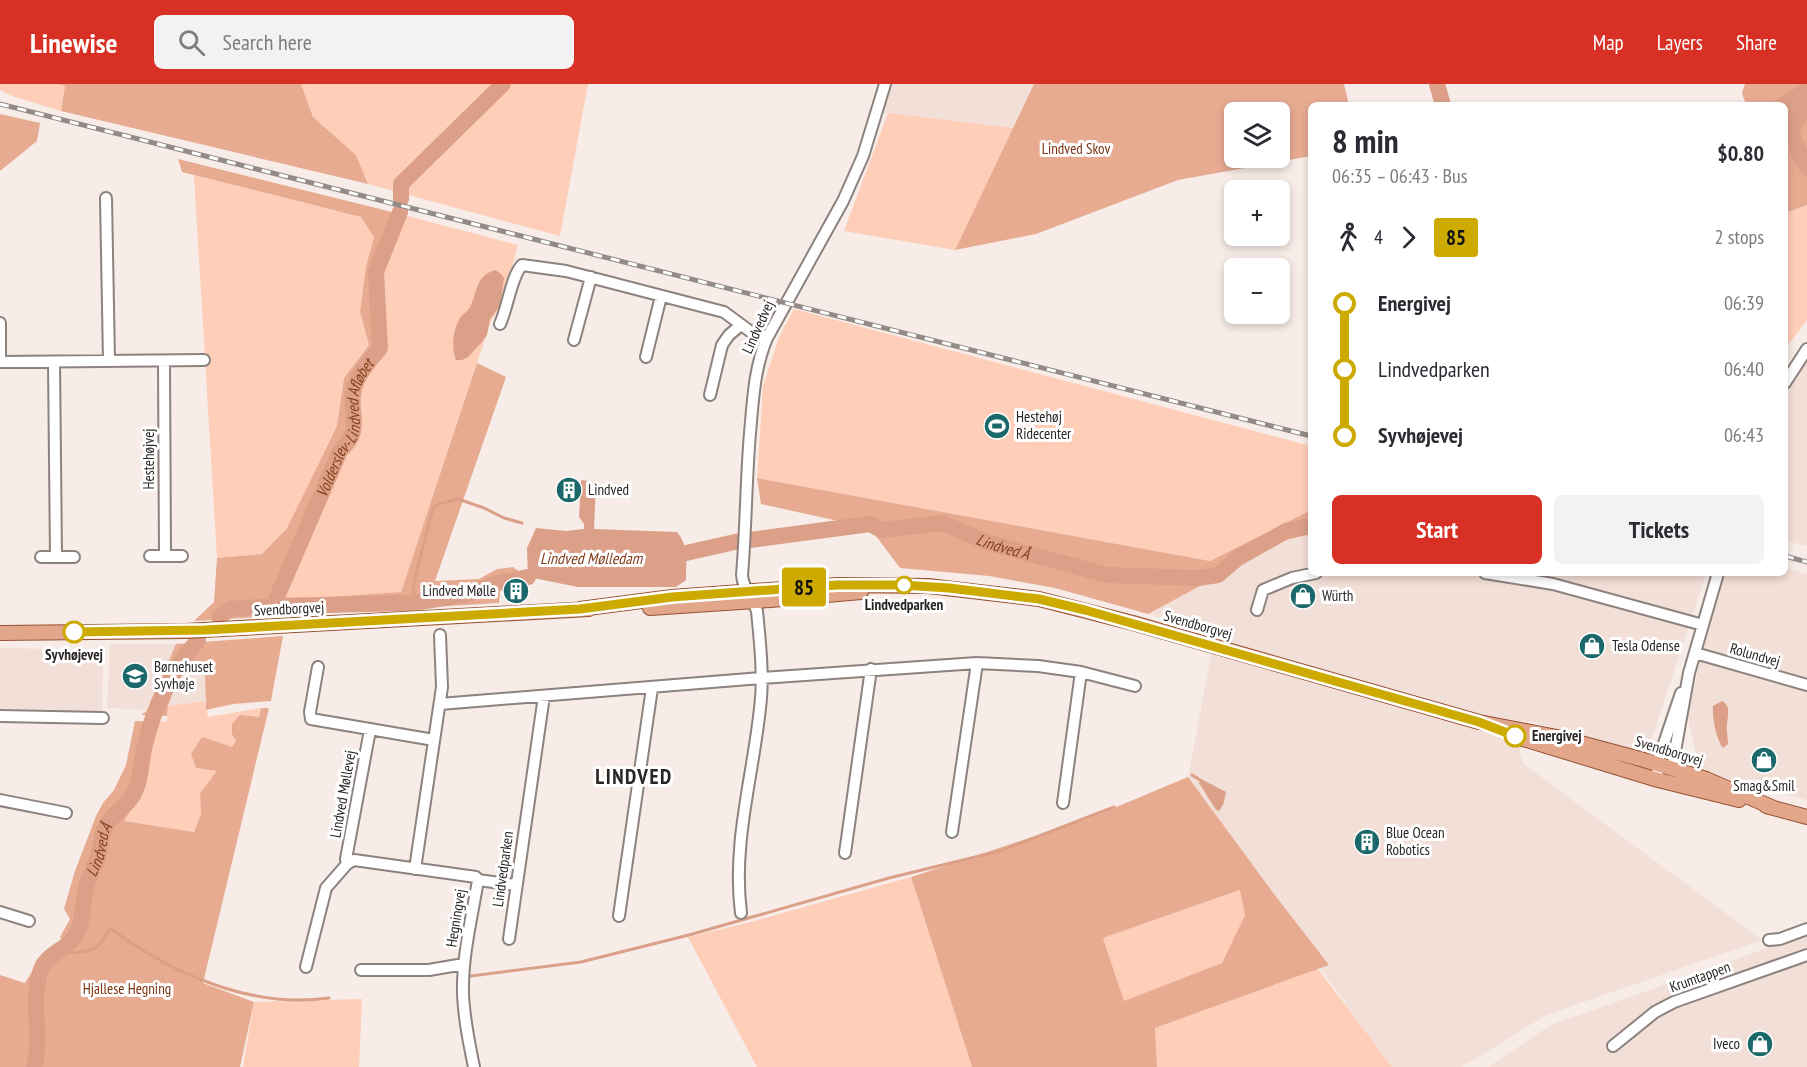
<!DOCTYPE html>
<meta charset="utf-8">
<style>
body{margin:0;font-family:"PT Sans Narrow",sans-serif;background:#f2f2f3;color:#2b2b33;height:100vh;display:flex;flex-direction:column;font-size:22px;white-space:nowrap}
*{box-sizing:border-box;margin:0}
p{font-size:20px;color:#7c7c81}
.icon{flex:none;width:33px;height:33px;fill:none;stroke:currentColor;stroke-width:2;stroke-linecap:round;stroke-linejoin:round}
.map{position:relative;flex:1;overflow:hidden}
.drawer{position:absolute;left:1308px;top:18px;width:480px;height:474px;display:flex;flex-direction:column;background:#fff;border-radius:9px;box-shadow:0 3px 9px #0003}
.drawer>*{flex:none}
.badge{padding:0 12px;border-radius:4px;font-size:21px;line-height:39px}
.tools{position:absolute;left:1224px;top:18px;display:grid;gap:12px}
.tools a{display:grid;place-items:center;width:66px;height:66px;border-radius:9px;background:#fff;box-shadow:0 3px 9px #0003;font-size:30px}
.map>.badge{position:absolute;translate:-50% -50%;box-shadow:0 0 0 3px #fff}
.legs{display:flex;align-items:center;gap:9px;height:66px;padding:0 24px;font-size:20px}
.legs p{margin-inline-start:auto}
.summary{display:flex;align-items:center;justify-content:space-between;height:102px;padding:0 24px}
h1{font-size:33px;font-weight:600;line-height:45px}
.cta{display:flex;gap:12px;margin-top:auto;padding:12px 24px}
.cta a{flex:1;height:69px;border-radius:9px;background:#d93025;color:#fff;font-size:24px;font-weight:600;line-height:69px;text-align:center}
.cta a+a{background:#f2f2f3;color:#2b2b33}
ul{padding:0 24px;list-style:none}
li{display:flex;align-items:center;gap:21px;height:66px;font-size:22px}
li i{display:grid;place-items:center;width:9px;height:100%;margin:0 8px;background:currentColor}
li i::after{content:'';width:15px;height:15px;margin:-8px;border:4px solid;border-radius:50%;background:#fff}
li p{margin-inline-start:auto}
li:first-child i{background:linear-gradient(#0000 50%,currentColor 0)}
li:last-child i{background:linear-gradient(currentColor 50%,#0000 0)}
header{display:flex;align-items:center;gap:36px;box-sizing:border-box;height:84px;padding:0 30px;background:#d93025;color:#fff}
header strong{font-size:28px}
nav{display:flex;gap:33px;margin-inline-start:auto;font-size:21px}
.search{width:420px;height:54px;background:#f2f2f3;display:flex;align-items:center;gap:15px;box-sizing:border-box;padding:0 21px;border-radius:9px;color:#7c7c81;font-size:22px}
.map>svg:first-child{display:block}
.built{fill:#f2dfd7}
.green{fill:#feceb9}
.forest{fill:#e7ab92;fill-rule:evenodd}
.water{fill:#dba087}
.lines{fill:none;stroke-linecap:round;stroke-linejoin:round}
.stream{stroke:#dba087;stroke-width:3}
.river{stroke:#dba087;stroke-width:16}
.minor-casing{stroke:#8c827e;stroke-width:14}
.major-casing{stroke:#955234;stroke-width:16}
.minor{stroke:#fff;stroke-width:10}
.major{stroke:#e2a68a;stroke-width:14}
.rail-casing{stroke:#928b87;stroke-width:5}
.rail{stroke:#fff;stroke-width:3;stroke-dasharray:9;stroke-linecap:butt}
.line-1-casing{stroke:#fff;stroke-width:14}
.line-1{stroke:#ca0;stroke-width:9}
.stop-1-dot{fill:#fff;stroke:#ca0;stroke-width:3}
.labels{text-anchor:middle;stroke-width:6;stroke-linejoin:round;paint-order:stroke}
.park-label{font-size:15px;fill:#7b3411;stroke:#fff}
.street-label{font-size:15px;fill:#2a2624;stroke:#fff}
.poi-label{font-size:15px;fill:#2a2624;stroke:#fff;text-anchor:start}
.stop-label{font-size:15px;font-weight:bold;fill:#2a2624;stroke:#fff}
.water-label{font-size:16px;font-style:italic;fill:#863e1d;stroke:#fff}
.district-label{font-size:21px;font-weight:bold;letter-spacing:1.5px;fill:#2a2624;stroke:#fff}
</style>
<header>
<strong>Linewise</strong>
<div class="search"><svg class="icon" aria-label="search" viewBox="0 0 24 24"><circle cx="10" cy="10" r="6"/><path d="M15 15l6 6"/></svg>Search here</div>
<nav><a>Map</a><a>Layers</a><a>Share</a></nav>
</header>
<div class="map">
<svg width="1807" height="983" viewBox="0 0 1807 983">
<rect width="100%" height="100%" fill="#f7ece7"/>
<path class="built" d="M890,0H1034L1013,44L882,29Z
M1807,256V462L1785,457V292Z
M1311,450V489H1706L1647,670L1529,637L1519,670L1525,681L1762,856L1546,931L1462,983H1389L1188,693L1215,551L1148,530L1286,456Z
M1785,484L1807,490V716L1700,687L1687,629L1723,489H1785Z
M112,560H176L165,585L209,583L205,591V617L168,622L178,596L156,606L148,626L107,624L110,561Z
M0,564L103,566L102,628L0,626Z
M1807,850V983H1488L1551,941Z"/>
<path class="green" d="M0,0H58L65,2L61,27L12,12L0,6Z
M301,0H588L560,152L368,100L356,71L313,33Z
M888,29L1013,44L955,166L844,147Z
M194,91L361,133L374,153L366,184L360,228L369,261L344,294L337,341L287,444L262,470L217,474Z
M1807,121V236L1785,265V130Z
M404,131L518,161L502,221L491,237L401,508L282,516L345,373L355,355L361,293L384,265L379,189Z
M794,225L1311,362V426L1210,477L757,394L763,302L779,253Z
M205,617L208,633L261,624L259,633L236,657L218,687L200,709L201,730L194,748L123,737L146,701L150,658L156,638L167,637L168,622Z
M911,793L972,983H757L688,853L747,839Z
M1241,806L1245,831L1222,879L1124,918L1103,854Z
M1318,885L1392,983H1157L1155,944Z
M362,915L359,983H243L254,918Z"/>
<path class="forest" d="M58,0H301L313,33L356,71L368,100L61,27L65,2Z
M1034,0H1344L1349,21H1311V72L1178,96L1036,150L955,166ZM1234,28H1280V74H1234Z
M1745,0H1807V121L1789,128L1785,119V21H1746L1742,9Z
M0,30L40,39L37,57L0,87Z
M178,75L404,131L379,189L384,265L361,293L355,355L345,373L283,516L401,508L477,279L506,293L435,497L479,495L497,485L513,483L520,488L519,494L501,496L499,519L194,537L214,518L217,474L262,470L287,444L334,348L337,341L344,294L369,261L360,228L366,183L374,153L361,133L182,88Z
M757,394L1210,477L1311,426V450L1286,456L1148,530L1055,504L989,492L900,484L870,444L761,420Z
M283,552L271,617L233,620L206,626L205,591L209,583L186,585L180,593L165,586L176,560Z
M163,589L178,596L168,622L167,632L141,631L148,626Z
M261,624H269L203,899L254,918L240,983H0V891L25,899L43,869L50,864H60L64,860L60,853L70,835L64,825L75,787L96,732L103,719L114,706L126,681L135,637L156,638L150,658L146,701L124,737L194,748L201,730L200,709L217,687L196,684L191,670L202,653L232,663L236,657L232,650V640L240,631L259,633Z
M1188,693L1274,810L1329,881L1155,944L1157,983H972L911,793L1090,734ZM1240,806L1245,831L1222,879L1124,917L1103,854Z"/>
<path class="water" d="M1802,0H1807V35L1800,49L1807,65V93C1786,77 1785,45 1785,21H1774L1775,17Z
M495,186L501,190L504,194L500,222L490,235L487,251L481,259L468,273L462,276H456C451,263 453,246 460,234C463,230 467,228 470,223C478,208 475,192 495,186Z
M581,396L596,398L594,445L677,448C689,462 686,478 686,496L676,503H578L528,493L527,464L536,444L566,447L584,445V440L579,433Z
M1722,617C1731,622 1728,630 1727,640C1726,646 1728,653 1728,660L1723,664C1716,655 1712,633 1713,622Z
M1201,695L1226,708L1223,721L1219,727L1216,726L1199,699Z"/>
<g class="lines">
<path class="stream" d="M413,519L414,497L433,424L439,420L458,415L484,424L504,434L522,439
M214,538L219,533
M1192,691L1200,696
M59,868C72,869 91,870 100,860C105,855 105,848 111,845C173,890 251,925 329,914
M471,892L581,878L689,851L889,794L1000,767L1114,723"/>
<g class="river">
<path d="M1437,0L1443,21"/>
<path d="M401,115V100L503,0"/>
<path id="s1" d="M686,469L735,458L870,440L881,446L942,439L989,459L1107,491L1198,494L1218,491L1238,474L1286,447L1311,442"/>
<path id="s2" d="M273,522L340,367C363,345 350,336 353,309C356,291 369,278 380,264L376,188L400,128"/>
<path d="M219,533L230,525L273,522L413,519L468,510L494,500L528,493"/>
<path id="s3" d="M34,983C43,951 29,915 42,883C48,869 73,863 79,845C83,832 83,817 86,804C88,792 96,782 99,770C101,763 101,755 103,748C111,728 130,723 136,705C142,691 141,675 145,661C154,622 172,586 198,556"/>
</g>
<defs>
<path id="minor" d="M106,114L109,277
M0,239V278
M500,240C508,223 511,193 522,181L566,187L724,228L751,248L767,254
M574,256L591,193
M646,273L661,212
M164,277L165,472
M0,278L204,276
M54,278L56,473
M1785,299L1807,265
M710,311L722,261L729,251L741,241
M150,472H182
M41,473H74
M1485,489L1553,500L1703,541
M1257,526L1263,506L1292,494L1316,489
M1695,569L1807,601
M318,583L310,628L311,635L434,656
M440,620L761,594L977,579L1038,582L1081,588L1135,602
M0,632L103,634
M1672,684L1689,589L1718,489
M1658,696L1657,680L1681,609
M0,716L66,729
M1063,719L1081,588
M952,748L977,579
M845,769L871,585
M347,780L346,775L370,646
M415,785L442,603L440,551
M0,828L29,837
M741,829C732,760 753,692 760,624C764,593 760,558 757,527C752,514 743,505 742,491C746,444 746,396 750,349C753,316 754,285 767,254L843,117L863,72L885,0
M619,832L652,604
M509,855L544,612
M1769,856L1780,855L1807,845
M306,883L326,804L347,780L354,776L476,793L478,796
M361,886H429L464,880
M1613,962L1655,928L1674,918L1807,871
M474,983C469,959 464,935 463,910C462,872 472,833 478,796L516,801"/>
<path id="major" d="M650,524L771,516L861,508
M580,525L672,513L837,501L928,502L1039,515L1133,539L1479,638L1562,654L1644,676L1706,695L1774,724
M0,549L185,547L589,525
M1520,654L1658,696L1739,716
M1766,722L1807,733"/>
</defs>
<use href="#minor" class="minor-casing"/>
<use href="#major" class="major-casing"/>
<use href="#minor" class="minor"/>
<use href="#major" class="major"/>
<defs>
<path id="rail" d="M0,20L1311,352
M1785,472L1807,478"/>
</defs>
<use href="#rail" class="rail-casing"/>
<use href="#rail" class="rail"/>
</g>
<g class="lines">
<defs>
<path id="line-1" d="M74,548L205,546L580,525L672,513L837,501H901L949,504L1039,515L1085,526L1479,638L1515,652"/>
</defs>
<use href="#line-1" class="line-1-casing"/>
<use href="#line-1" class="line-1"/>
</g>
<defs>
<symbol id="stadium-disc" viewBox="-11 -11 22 22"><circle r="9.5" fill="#1b686a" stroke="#fff"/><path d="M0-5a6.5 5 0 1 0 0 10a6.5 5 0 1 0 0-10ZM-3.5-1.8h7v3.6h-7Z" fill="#fff"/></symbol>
<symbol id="building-disc" viewBox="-11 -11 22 22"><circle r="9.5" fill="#1b686a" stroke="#fff"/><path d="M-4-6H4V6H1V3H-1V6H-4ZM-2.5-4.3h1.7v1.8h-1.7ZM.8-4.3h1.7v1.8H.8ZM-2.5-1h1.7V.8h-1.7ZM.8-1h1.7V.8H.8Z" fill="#fff"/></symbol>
<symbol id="shop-disc" viewBox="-11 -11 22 22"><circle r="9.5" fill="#1b686a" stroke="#fff"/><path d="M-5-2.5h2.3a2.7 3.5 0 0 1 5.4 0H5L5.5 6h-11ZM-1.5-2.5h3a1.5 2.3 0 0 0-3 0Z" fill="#fff"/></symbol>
<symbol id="school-disc" viewBox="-11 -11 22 22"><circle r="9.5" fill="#1b686a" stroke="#fff"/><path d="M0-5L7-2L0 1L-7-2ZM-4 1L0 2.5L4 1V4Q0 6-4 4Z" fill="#fff"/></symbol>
</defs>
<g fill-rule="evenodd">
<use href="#stadium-disc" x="982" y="327" width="30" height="30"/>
<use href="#building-disc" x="554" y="391" width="30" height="30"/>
<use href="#building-disc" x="501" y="492" width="30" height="30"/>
<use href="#shop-disc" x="1288" y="497" width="30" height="30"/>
<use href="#shop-disc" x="1577" y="547" width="30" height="30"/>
<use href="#school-disc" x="120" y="577" width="30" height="30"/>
<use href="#shop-disc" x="1749" y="661" width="30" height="30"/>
<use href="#building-disc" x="1352" y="743" width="30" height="30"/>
<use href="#shop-disc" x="1745" y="945" width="30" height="30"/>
</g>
<g class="stop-1-dot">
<circle cx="904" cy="501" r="8"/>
<circle cx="74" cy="548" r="10"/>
<circle cx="1515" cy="652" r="10"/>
</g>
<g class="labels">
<g class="park-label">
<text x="1076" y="70">Lindved Skov</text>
<text x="127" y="910">Hjallese Hegning</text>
</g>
<g class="street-label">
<text transform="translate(758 243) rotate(-66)" y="5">Lindvedvej</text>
<text transform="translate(149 375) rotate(-90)" y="5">Hestehøjvej</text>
<text transform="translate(289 525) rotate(-3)" y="5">Svendborgvej</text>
<text transform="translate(1198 541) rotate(16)" y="5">Svendborgvej</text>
<text transform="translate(1755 571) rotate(16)" y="5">Rolundvej</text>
<text transform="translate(1669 667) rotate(17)" y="5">Svendborgvej</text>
<text transform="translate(343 710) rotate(-80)" y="5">Lindved Møllevej</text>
<text transform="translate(503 785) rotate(-82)" y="5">Lindvedparken</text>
<text transform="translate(456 834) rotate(-81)" y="5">Hegningvej</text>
<text transform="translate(1700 893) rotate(-20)" y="5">Krumtappen</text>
</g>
<g class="poi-label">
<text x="1016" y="338">Hestehøj<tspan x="1016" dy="17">Ridecenter</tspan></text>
<text x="588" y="411">Lindved</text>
<text x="496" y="512" text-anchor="end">Lindved Mølle</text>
<text x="1322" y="517">Würth</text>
<text x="1612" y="567">Tesla Odense</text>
<text x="154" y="588">Børnehuset<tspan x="154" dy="17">Syvhøje</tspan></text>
<text x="1764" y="707" text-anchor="middle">Smag&amp;Smil</text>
<text x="1386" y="754">Blue Ocean<tspan x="1386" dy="17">Robotics</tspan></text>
<text x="1740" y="965" text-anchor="end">Iveco</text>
</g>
<g class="stop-label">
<text x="904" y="526">Lindvedparken</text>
<text x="74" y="576">Syvhøjevej</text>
<text x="1532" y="657" text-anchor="start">Energivej</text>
</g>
<g class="water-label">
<text dy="6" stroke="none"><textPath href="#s2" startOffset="194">Volderslev-Lindved Afløbet</textPath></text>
<text dy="6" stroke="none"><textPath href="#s1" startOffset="326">Lindved Å</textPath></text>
<text x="591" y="480">Lindved Mølledam</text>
<text dy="6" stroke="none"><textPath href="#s3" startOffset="237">Lindved Å</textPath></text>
</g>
<g class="district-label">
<text x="634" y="700">LINDVED</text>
</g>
</g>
</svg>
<div class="tools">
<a><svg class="icon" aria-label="layers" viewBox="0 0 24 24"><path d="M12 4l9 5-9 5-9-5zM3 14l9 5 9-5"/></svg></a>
<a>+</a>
<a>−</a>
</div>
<b class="badge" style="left:804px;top:503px;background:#ca0;color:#111">85</b>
<section class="drawer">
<div class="summary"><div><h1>8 min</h1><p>06:35 – 06:43 · Bus</p></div><b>$0.80</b></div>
<div class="legs"><svg class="icon" aria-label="walk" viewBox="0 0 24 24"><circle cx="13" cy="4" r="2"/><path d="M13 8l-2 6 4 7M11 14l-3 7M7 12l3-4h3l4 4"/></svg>4<svg class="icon" aria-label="forward" viewBox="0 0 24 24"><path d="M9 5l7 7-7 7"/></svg><b class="badge" style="background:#ca0;color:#111">85</b><p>2 stops</p></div>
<ul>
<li><i style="color:#ca0"></i><b>Energivej</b><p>06:39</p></li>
<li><i style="color:#ca0"></i><span>Lindvedparken</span><p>06:40</p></li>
<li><i style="color:#ca0"></i><b>Syvhøjevej</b><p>06:43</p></li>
</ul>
<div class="cta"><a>Start</a><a>Tickets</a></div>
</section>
</div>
